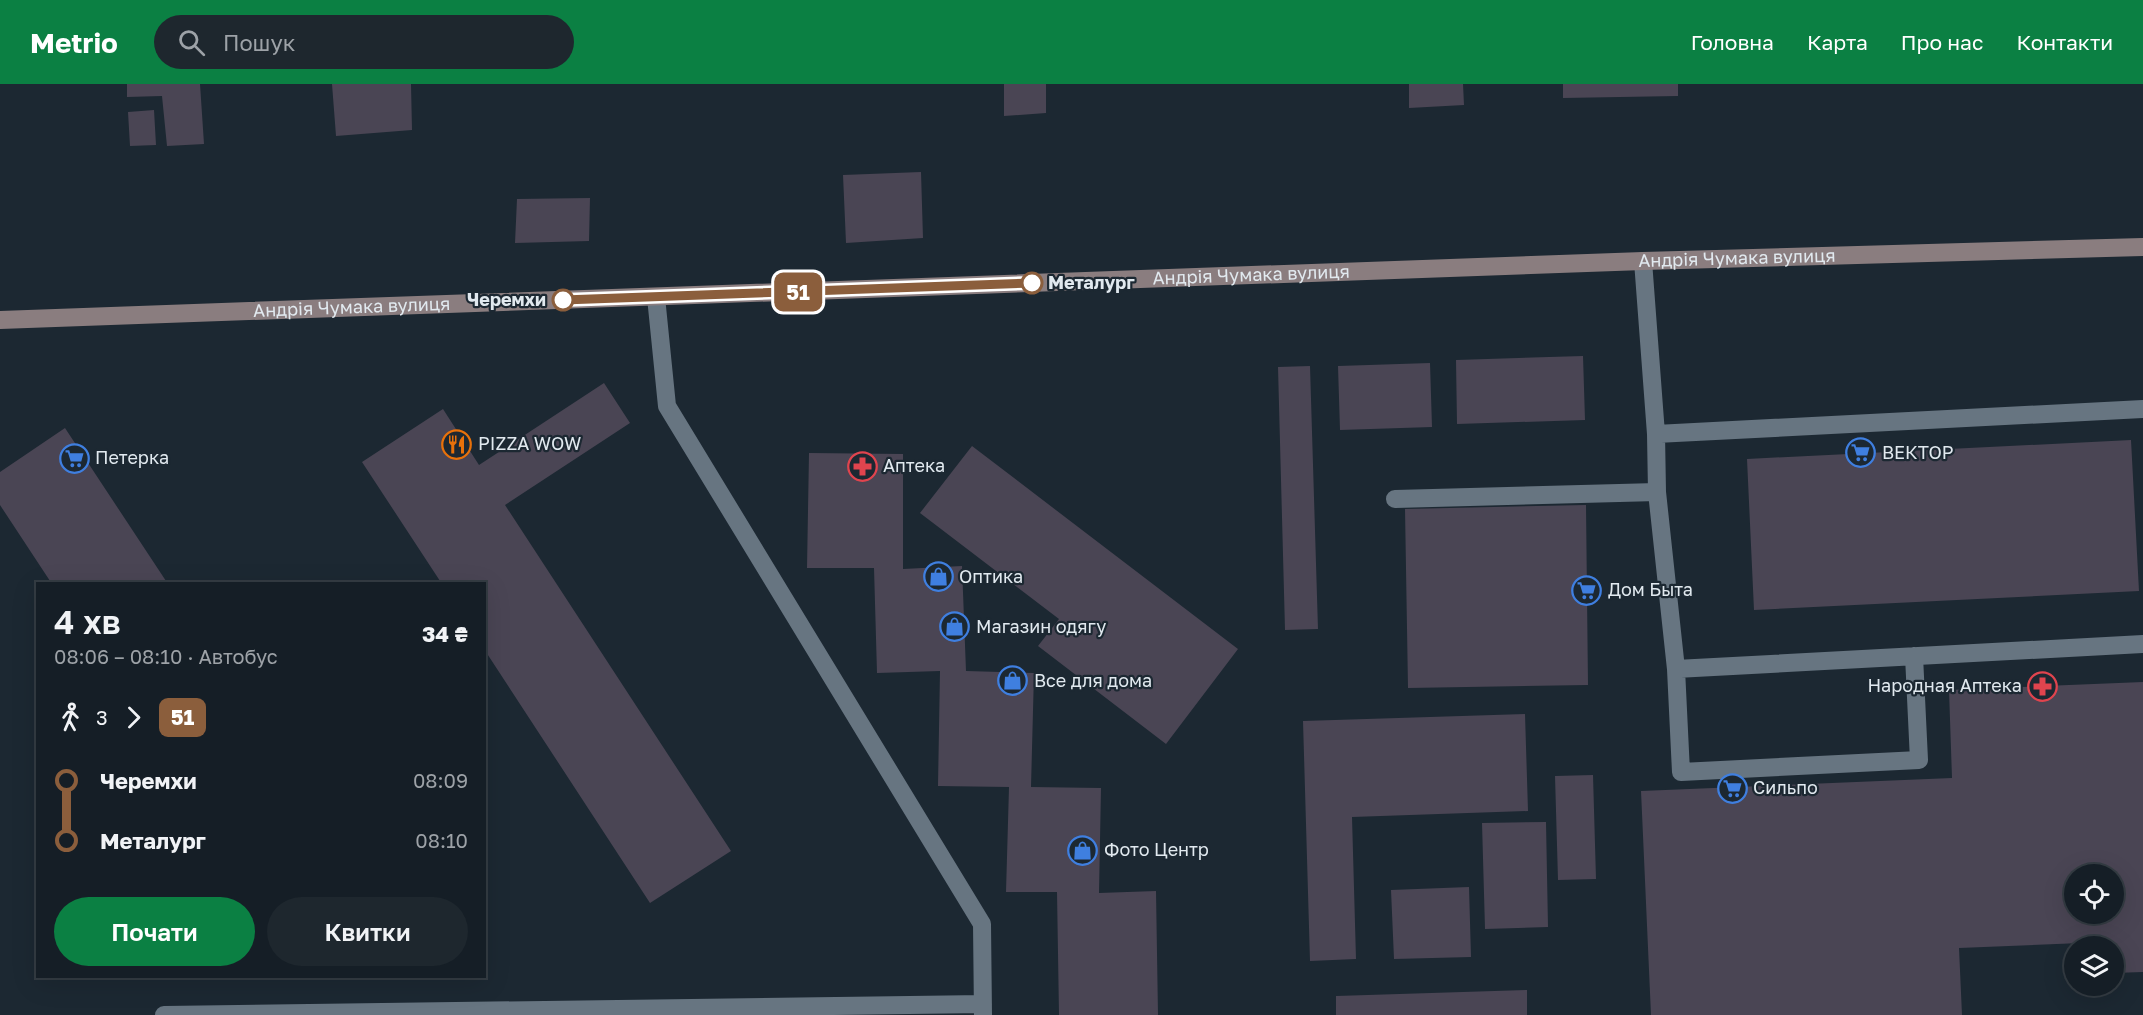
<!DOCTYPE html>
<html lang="uk">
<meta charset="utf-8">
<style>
body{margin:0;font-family:"Golos Text",sans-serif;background:#1e272e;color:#f1f3f6;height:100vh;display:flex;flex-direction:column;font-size:22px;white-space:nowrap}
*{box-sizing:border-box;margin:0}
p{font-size:20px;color:#9da2a7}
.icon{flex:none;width:33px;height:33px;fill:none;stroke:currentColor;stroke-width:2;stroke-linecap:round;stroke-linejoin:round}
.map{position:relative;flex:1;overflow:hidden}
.side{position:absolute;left:36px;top:498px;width:450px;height:396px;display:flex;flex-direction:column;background:#151e26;border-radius:0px;box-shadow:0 6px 24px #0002,0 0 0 2px #343c43}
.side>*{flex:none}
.badge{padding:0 12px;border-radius:9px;font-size:21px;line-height:39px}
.buttons{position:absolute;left:2064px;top:780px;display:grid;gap:12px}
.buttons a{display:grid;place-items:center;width:60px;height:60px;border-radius:50%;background:#151e26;box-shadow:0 6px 24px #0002,0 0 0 2px #343c43;font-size:30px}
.map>.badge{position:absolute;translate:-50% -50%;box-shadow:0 0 0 3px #fff}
.legs{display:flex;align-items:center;gap:9px;height:66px;padding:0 18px;font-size:20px}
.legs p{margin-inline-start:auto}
.overview{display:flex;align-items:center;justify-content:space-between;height:102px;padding:0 18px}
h1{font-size:33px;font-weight:600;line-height:45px}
.action{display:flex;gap:12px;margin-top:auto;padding:12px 18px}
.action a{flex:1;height:69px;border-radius:36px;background:#0b8043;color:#fff;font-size:24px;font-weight:600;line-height:69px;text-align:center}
.action a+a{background:#1e272e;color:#f1f3f6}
ul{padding:0 18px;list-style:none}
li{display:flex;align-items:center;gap:21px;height:60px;font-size:22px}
li i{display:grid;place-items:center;width:9px;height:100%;margin:0 8px;background:currentColor}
li i::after{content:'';width:15px;height:15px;margin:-8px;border:4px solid;border-radius:50%;background:#151e26}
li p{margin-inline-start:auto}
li:first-child i{background:linear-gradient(#0000 50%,currentColor 0)}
li:last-child i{background:linear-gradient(currentColor 50%,#0000 0)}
header{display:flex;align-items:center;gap:36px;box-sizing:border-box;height:84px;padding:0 30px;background:#0b8043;color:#fff}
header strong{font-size:28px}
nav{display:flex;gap:33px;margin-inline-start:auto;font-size:21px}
.search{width:420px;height:54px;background:#1e272e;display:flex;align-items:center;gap:15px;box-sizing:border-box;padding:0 21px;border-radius:33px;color:#9da2a7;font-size:22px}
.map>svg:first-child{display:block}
.building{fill:#4a4554;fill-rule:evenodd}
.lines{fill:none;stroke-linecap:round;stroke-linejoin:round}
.lane{stroke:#677581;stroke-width:18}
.secondary{stroke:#8a7d7f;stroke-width:18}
.line-1-casing{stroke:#fff;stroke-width:14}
.line-1{stroke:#8b5e3c;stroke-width:9}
.stop-1-dot{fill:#fff;stroke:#8b5e3c;stroke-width:3}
.labels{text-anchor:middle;stroke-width:4.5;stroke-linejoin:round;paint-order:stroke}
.street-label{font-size:18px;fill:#e1e9ef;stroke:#1c2832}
.stop-label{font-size:18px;font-weight:bold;fill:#e1e9ef;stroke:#1c2832;text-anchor:start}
.poi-label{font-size:18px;fill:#e1e9ef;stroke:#1c2832;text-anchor:start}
</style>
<header>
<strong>Metrio</strong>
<div class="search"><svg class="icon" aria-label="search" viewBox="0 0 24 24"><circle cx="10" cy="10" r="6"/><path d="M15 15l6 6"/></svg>Пошук</div>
<nav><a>Головна</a><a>Карта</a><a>Про нас</a><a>Контакти</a></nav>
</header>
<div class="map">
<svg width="2143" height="931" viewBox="0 0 2143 931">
<rect width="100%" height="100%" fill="#1c2832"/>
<path class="building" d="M127,0H200L204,60L167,62L162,12L127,13Z
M332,0H411L412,46L336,52Z
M1004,0H1046V29L1004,32Z
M1409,0H1463L1464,21L1409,24Z
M1563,0H1678V12L1563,14Z
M154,26L156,61L130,62L128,28Z
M921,88L923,154L846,159L843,91Z
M590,114L589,157L515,159L517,115Z
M1583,272L1585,336L1457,340L1456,276Z
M1430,279L1432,343L1340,346L1338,282Z
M1310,282L1318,545L1285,546L1278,283Z
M604,299L630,339L505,421L731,767L650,819L484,565V500H442L362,378L443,325L479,381Z
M65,344L168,500H52L0,421V388Z
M2131,356L2139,507L1754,526L1747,375Z
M972,362L1238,565L1166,660L1038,562L1059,535L920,429Z
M809,369L903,370V485L962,482L966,587L1034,589L1031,703L1101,704L1099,809L1156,807L1158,931H1059L1057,808H1006L1009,703L938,702L940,587L877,589L874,484H807Z
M1586,421L1588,601L1408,604L1405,425Z
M2143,598V888L2114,889V862H2081V859L1959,864L1962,931H1651L1641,707L1952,694L1949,606ZM2074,790H2114V830H2074Z
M1525,630L1528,727L1352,733L1356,875L1310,877L1303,637Z
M1593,691L1596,795L1558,796L1555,692Z
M1546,738L1548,843L1485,845L1482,739Z
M1469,803L1471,873L1394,875L1391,806Z
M1527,906V931H1336V912Z"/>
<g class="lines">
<path class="lane" d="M1643,177L1656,350L1657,408L1676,585
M656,213L667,322L982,840L983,931
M1656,350L2143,325
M1395,415L1657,408
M1914,572L1919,676L1681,688L1676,585L2143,560
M164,931L983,920"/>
<path class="secondary" id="s1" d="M0,236L1643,177L2143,163"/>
</g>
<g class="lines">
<defs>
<path id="line-1" d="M563,216L1032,199"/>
</defs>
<use href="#line-1" class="line-1-casing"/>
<use href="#line-1" class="line-1"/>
</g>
<defs>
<symbol id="restaurant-ring" viewBox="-11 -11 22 22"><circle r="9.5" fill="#1c2832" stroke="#e8710a" stroke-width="1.5"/><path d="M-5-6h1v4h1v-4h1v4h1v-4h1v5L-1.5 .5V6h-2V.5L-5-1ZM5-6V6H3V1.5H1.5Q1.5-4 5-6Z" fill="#e8710a"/></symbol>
<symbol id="supermarket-ring" viewBox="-11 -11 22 22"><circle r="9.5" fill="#1c2832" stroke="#3f7fe0" stroke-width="1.5"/><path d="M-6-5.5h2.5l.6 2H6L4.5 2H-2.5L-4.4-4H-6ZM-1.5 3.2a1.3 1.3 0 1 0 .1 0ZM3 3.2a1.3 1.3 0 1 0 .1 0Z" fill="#3f7fe0"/></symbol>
<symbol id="pharmacy-ring" viewBox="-11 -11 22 22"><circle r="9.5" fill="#1c2832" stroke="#e0444e" stroke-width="1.5"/><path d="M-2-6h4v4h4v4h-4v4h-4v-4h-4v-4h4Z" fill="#e0444e"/></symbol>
<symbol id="shop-ring" viewBox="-11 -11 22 22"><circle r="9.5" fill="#1c2832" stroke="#3f7fe0" stroke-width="1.5"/><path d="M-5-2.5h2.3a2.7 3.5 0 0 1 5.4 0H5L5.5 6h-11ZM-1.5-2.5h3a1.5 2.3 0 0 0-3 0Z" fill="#3f7fe0"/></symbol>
</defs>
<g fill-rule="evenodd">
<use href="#restaurant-ring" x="440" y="344" width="33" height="33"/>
<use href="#supermarket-ring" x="1844" y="352" width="33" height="33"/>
<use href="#supermarket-ring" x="58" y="358" width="33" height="33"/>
<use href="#pharmacy-ring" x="846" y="366" width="33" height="33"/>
<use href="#shop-ring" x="922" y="476" width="33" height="33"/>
<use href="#supermarket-ring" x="1570" y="490" width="33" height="33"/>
<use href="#shop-ring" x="938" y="526" width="33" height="33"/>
<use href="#shop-ring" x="996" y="580" width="33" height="33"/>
<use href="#pharmacy-ring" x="2026" y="586" width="33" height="33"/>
<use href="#supermarket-ring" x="1716" y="688" width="33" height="33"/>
<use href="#shop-ring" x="1066" y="750" width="33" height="33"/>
</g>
<g class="stop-1-dot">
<circle cx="1032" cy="199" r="10"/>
<circle cx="563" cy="216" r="10"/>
</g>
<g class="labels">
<g class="street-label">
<text dy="6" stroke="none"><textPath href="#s1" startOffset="1738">Андрія Чумака вулиця</textPath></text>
<text dy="6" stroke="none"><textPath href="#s1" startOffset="1252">Андрія Чумака вулиця</textPath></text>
<text dy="6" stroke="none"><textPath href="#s1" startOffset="352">Андрія Чумака вулиця</textPath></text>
</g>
<g class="stop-label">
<text x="1048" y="205">Металург</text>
<text x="546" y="222" text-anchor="end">Черемхи</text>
</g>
<g class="poi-label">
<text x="478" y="366">PIZZA WOW</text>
<text x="1882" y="375">ВЕКТОР</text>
<text x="95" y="380">Петерка</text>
<text x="883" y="388">Аптека</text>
<text x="959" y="499">Оптика</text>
<text x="1608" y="512">Дом Быта</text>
<text x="976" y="549">Магазин одягу</text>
<text x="1034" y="603">Все для дома</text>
<text x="2022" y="608" text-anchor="end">Народная Аптека</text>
<text x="1753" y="710">Сильпо</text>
<text x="1104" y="772">Фото Центр</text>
</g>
</g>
</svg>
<div class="buttons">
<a><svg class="icon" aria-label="locate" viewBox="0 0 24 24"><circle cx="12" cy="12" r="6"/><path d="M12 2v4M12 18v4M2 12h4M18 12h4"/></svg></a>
<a><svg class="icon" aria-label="layers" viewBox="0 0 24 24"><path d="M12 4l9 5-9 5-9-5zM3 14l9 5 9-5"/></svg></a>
</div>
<b class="badge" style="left:798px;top:208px;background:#8b5e3c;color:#fff">51</b>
<section class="side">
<div class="overview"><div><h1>4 хв</h1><p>08:06 – 08:10 · Автобус</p></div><b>34 ₴</b></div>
<div class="legs"><svg class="icon" aria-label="walk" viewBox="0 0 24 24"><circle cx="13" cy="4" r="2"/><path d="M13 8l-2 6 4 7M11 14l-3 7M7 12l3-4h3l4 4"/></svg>3<svg class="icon" aria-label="forward" viewBox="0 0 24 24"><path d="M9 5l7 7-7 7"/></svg><b class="badge" style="background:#8b5e3c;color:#fff">51</b></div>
<ul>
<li><i style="color:#8b5e3c"></i><b>Черемхи</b><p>08:09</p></li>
<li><i style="color:#8b5e3c"></i><b>Металург</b><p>08:10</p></li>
</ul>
<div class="action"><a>Почати</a><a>Квитки</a></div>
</section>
</div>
